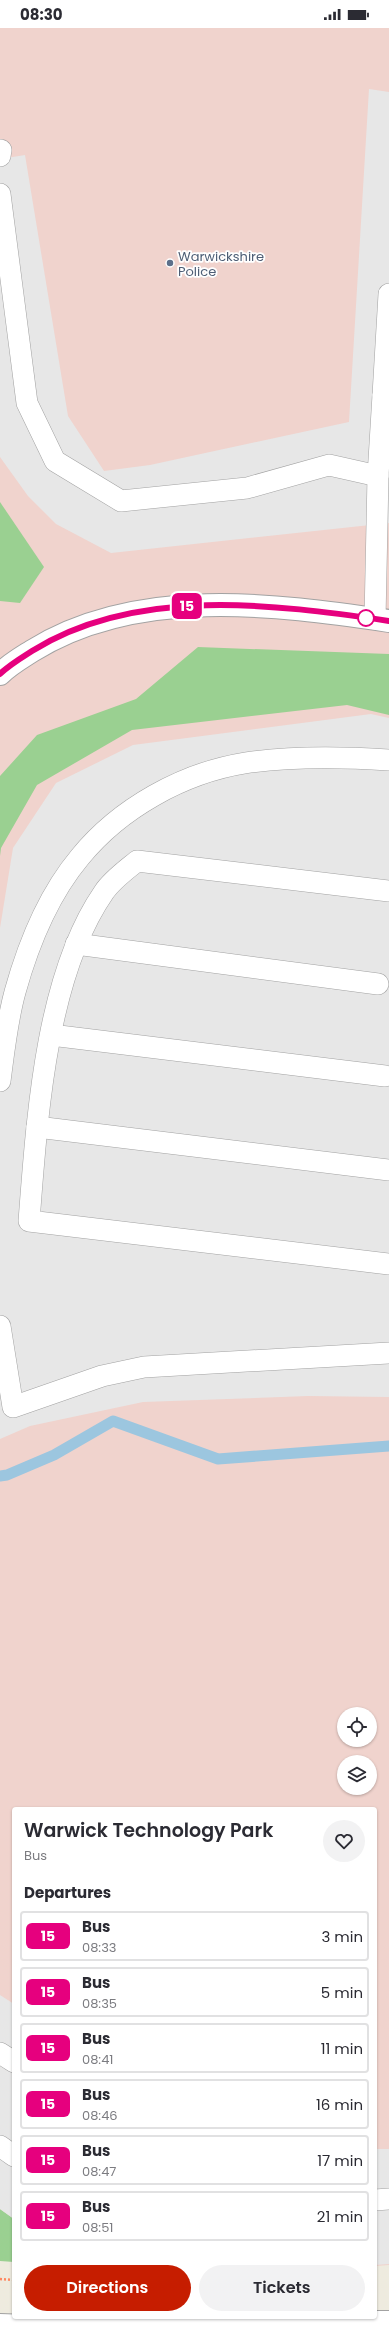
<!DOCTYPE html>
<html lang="en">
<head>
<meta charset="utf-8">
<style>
	:root { --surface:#fff; --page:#f2f2f3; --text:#2b2b33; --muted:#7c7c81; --line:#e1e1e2; --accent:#c61d00 }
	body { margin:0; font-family:Poppins,sans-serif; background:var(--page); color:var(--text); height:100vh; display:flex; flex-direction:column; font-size:15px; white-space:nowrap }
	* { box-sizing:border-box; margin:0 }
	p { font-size:13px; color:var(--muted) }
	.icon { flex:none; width:22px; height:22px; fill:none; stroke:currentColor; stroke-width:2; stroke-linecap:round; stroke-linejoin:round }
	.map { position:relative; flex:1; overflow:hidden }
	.side { position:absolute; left:12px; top:1779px; width:365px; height:512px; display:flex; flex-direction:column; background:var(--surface); border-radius:4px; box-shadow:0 1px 3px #0004 }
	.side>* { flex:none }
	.badge { padding:0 8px; border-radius:6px; font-size:14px; line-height:26px }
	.tools { position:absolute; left:337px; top:1679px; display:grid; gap:8px }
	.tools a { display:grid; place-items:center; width:40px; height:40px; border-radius:50%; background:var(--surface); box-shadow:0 1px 3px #0004; font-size:20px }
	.map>.badge { position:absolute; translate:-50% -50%; box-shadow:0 0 0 2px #fff }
	h2 { padding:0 12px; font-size:15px; line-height:36px }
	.round { display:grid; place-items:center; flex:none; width:42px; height:42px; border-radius:21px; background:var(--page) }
	.summary { display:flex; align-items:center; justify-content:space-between; height:68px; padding:0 12px }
	h1 { font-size:19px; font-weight:600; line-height:30px }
	.action { display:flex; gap:8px; margin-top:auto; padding:8px 12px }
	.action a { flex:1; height:46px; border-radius:24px; background:var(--accent); color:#fff; font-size:16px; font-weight:600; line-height:46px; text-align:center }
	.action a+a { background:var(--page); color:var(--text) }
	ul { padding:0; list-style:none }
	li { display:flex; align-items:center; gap:12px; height:50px; margin:0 8px 6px; padding:0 4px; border:2px solid var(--line); border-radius:4px }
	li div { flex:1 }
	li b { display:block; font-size:15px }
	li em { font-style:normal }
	li .badge { min-width:44px; font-weight:700; text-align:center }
	.status { display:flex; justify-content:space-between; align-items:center; height:28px; padding:0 20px; background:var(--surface); direction:ltr }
	.status svg { height:11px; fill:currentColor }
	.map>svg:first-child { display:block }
	.commercial { fill:#f0d3cd; fill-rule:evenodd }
	.forest { fill:#9ad091 }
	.parking { fill:#e7e7e7 }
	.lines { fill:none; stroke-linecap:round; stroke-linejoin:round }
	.stream { stroke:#9cc6df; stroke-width:11 }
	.service-casing { stroke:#a2a2a2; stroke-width:22 }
	.minor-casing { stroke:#a2a2a2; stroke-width:24 }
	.tertiary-casing { stroke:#a2a2a2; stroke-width:24 }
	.path { stroke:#ff875f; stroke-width:2.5; stroke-dasharray:2 2; stroke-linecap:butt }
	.service { stroke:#fff; stroke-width:21 }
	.minor { stroke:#fff; stroke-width:22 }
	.tertiary { stroke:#fff; stroke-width:22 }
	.line-casing { stroke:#fff; stroke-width:9 }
	.line { stroke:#e6007e; stroke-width:6 }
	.service-dot { fill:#5c6f8a; stroke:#fff; stroke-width:1.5 }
	.stop-dot { fill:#fff; stroke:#e6007e; stroke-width:2 }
	.labels { text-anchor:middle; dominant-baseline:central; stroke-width:3.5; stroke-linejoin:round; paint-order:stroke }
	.service-label { font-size:13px; fill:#4e5e75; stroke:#fff; text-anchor:start }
</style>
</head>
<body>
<div class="status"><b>08:30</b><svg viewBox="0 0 49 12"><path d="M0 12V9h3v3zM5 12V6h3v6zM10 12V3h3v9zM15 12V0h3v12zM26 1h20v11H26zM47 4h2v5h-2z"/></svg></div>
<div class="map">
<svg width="389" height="2303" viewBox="0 0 389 2303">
	<rect width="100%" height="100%" fill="#eeebdf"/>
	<path class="commercial" d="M0 0H389V2237L375 2238V1781H14V2191L0 2181ZM344 1686H370V1712H344ZM344 1734H370V1760H344Z"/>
	<g class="forest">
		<polygon points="0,474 44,539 20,575 0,573"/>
		<polygon points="198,619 389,626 389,687 347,677 132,702 37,757 1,820 0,828 0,748 37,707 136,671"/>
		<polygon points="0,2181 14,2191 14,2234 0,2233"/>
	</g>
	<g class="parking">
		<polygon points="369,61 389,64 389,495 111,525 56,496 28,468 0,429 0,131 25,127 68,388 104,443 150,437 349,394"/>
		<polygon points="371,686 389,690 389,1369 308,1368 143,1374 30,1398 0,1411 0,900 13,820 56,755 133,717"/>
		<polygon points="0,1967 14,1976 14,2191 0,2181"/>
		<polygon points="375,2121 389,2121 389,2236 375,2237"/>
	</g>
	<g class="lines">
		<polyline class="stream" points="0,1448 7,1447 54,1427 113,1393 218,1431 389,1418"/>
		<defs>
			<g id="service">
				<polyline points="0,128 1,122"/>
				<polyline points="0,166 27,375 55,433 121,473 247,460 329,437 378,448 375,591"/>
				<polyline points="383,367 389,266"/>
				<polyline points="378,448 383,367 389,368"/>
				<path d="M389 863 137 833C126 842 112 852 104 864 45 949 37 1092 29 1193L389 1236"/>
				<polyline points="76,916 378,956"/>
				<polyline points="51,1007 385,1048"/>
				<path d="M0 1053C4 1023 7 993 15 964 28 917 49 866 80 829 120 780 183 745 245 735 292 728 341 729 389 732"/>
				<polyline points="37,1099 389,1142"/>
				<polyline points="0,1298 13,1379 102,1348 144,1339 389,1325"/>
				<polyline points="0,2025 14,2034"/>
				<polyline points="0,2118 14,2128"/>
				<polyline points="375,2172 389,2171"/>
			</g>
			<path id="minor" d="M0 646C9 637 21 630 32 623 136 558 274 576 389 593"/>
			<polyline id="tertiary" points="0,2297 136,2302 247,2294 389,2294"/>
		</defs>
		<use href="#service" class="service-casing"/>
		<use href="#minor" class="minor-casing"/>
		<use href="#tertiary" class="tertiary-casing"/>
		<polyline class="path" points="0,2251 14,2252"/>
		<use href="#service" class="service"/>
		<use href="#minor" class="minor"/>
		<use href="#tertiary" class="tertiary"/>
	</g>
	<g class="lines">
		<defs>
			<path id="line" d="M0 646C9 637 21 630 32 623 136 558 274 576 389 593"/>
		</defs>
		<use href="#line" class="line-casing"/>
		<use href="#line" class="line"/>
	</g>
	<circle class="service-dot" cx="170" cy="235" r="4"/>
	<circle class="stop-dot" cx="366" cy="590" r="8"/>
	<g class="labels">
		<g class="service-label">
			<text x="178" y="228">Warwickshire<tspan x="178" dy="15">Police</tspan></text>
		</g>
	</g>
</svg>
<div class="tools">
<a><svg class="icon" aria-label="locate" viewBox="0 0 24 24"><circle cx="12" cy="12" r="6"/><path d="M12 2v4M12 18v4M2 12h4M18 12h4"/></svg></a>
<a><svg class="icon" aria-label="layers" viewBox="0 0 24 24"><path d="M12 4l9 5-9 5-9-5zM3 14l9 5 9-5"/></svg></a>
</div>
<b class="badge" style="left:187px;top:578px;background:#e6007e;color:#fff">15</b>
<section class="side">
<div class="summary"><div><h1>Warwick Technology Park</h1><p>Bus</p></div><a class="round"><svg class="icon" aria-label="heart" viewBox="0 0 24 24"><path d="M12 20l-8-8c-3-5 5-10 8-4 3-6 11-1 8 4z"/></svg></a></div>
<h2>Departures</h2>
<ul>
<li><span class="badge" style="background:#e6007e;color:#fff">15</span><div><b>Bus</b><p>08:33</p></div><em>3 min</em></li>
<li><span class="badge" style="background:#e6007e;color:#fff">15</span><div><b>Bus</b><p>08:35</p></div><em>5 min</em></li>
<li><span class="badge" style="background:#e6007e;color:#fff">15</span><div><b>Bus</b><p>08:41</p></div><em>11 min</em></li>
<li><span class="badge" style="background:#e6007e;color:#fff">15</span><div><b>Bus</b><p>08:46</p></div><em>16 min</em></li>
<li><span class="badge" style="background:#e6007e;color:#fff">15</span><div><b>Bus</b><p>08:47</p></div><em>17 min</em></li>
<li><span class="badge" style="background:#e6007e;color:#fff">15</span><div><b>Bus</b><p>08:51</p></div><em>21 min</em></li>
</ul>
<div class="action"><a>Directions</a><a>Tickets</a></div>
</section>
</div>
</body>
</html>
